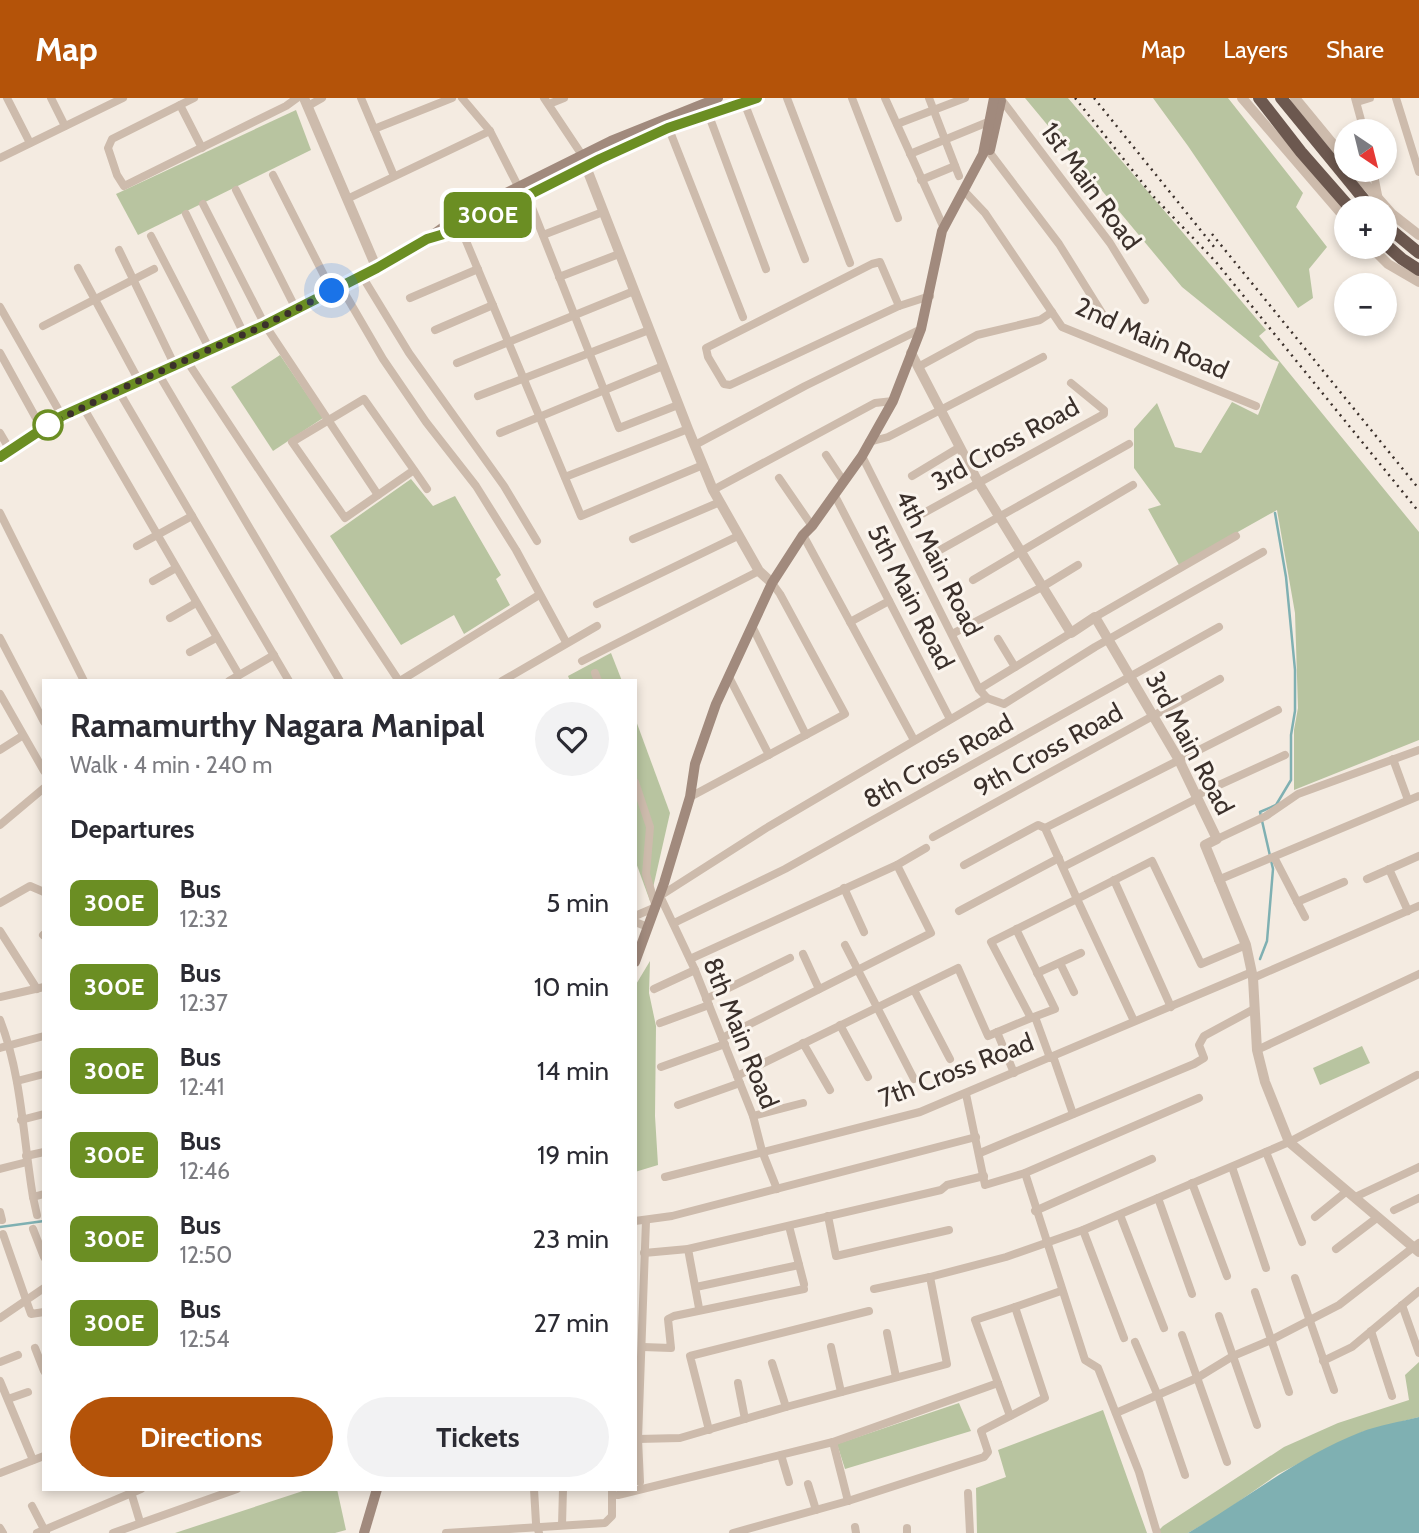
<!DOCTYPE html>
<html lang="en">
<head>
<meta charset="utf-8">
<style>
	:root { --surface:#fff; --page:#f2f2f3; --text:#2b2b33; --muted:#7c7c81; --accent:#b45309 }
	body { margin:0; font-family:Cabin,sans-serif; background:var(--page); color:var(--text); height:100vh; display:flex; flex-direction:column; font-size:26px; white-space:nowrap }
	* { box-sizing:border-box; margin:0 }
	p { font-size:23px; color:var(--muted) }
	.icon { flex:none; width:38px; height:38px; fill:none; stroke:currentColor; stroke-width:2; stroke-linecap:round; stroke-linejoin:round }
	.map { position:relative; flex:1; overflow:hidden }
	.panel { position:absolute; left:42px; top:581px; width:595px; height:812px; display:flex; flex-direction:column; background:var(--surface); border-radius:0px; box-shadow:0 4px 10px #0003 }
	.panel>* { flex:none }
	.badge { padding:0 14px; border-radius:10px; font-size:24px; line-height:46px }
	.needle { width:46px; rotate:145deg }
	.buttons { position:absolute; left:1334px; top:21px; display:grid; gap:14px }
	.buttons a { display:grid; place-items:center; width:63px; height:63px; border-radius:50%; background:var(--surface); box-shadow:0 4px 10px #0003; font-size:35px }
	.you { position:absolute; width:35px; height:35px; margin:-18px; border:5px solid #fff; border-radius:50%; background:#1a73e8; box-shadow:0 0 0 10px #1a73e833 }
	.map>.badge { position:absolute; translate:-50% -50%; box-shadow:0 0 0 4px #fff }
	h2 { padding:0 28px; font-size:26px; line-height:63px }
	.round { display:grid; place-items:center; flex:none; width:74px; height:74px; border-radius:37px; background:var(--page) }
	.summary { display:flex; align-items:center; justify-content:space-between; height:119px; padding:0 28px }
	h1 { font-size:33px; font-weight:800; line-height:52px }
	.button { display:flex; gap:14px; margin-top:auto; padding:14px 28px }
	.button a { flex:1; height:80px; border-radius:42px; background:var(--accent); color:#fff; font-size:28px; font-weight:800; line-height:80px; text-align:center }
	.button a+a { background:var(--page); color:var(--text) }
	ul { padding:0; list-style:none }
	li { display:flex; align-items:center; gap:21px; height:84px; padding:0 28px }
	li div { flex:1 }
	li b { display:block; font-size:26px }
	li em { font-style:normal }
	li .badge { min-width:77px; font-weight:700; text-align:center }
	header { display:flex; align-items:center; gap:42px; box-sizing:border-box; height:98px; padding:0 35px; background:var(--accent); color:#fff }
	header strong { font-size:33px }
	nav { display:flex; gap:38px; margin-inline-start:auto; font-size:24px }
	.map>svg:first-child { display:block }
	.green { fill:#b8c4a0 }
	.water { fill:#7fb0b2 }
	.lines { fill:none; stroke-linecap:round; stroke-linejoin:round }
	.stream { stroke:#7fb0b2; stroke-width:2.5 }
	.minor { stroke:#cdbbac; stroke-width:8 }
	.tertiary { stroke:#cdbbac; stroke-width:10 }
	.secondary { stroke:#a18a7d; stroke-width:10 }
	.trunk { stroke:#6c584f; stroke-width:12 }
	.rail { stroke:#3b302b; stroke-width:2.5; stroke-dasharray:2 5; stroke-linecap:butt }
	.line-casing { stroke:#fff; stroke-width:16 }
	.line { stroke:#6b8e23; stroke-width:10 }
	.walk { stroke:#3b302b; stroke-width:7; stroke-dasharray:0 12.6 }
	.stop-dot { fill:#fff; stroke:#6b8e23; stroke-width:3.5 }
	.labels { text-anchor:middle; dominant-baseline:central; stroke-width:6; stroke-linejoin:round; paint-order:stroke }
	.street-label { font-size:26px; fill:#3b302b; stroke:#fbf5ee }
</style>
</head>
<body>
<header>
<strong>Map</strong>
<nav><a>Map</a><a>Layers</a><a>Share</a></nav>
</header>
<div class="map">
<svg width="1419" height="1435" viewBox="0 0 1419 1435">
	<rect width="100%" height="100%" fill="#f4ebe1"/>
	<g class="green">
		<polygon points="1025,0 1068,0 1266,232 1259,238 1419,434 1419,642 1294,692 1294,632 1298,610 1295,515 1277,412 1179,467 1148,411 1161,407 1134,370 1134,331 1157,305 1175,349 1201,355 1232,304 1258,317 1279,264 1271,261 1182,189"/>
		<polygon points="1153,0 1228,0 1303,95 1296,109 1327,149 1309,171 1313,200 1298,210 1188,48"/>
		<polygon points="296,12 311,52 138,137 116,96"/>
		<polygon points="280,257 323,320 273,353 231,289"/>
		<polygon points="411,381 433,408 455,398 501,477 496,481 510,507 464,536 454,517 401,547 330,438"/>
		<polygon points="611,555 622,583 570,583 568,578"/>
		<polygon points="635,620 670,715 650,803 635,762"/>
		<polygon points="650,863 649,895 656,928 655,1018 658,1067 635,1074 635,888"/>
		<polygon points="1362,948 1370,965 1320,987 1313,970"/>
		<polygon points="1419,1264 1419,1319 1362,1334 1278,1376 1218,1418 1188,1435 1156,1435 1163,1428 1284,1349 1338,1325 1409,1302 1405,1277"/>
		<polygon points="959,1305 971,1333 845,1371 837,1346"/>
		<polygon points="1103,1312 1147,1435 977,1435 976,1390 1006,1379 998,1352"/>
		<polygon points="309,1391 337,1391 346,1432 335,1435 175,1435"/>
	</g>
	<path class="water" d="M1419 1319V1435H1188C1245 1402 1299 1358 1361 1334 1379 1327 1400 1324 1419 1319Z"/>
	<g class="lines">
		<g class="stream">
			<polyline points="1260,861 1267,843 1273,771 1260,714 1276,707 1291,682 1291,637 1295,613 1295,572 1286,479 1275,415"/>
			<polyline points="0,1129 44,1123"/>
		</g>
		<g class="minor">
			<polyline points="7,0 30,45"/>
			<polyline points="51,0 65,28"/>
			<polyline points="194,0 112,41 108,50 117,77 124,88 286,8 297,0"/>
			<polyline points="361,0 394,78"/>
			<polyline points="462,0 490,33 519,90 527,97 619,330 678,307"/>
			<polyline points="544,0 582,57"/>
			<polyline points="787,0 850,165"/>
			<polyline points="852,0 898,120"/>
			<polyline points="885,0 943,128"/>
			<polyline points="929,0 959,78"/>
			<polyline points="1355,0 1364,33"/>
			<polyline points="1396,0 1419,74"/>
			<polyline points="1001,1 1110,145 1145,202"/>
			<polyline points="744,4 805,161"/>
			<polyline points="1357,4 1370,0"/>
			<polyline points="549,6 564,0"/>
			<polyline points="180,7 202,50"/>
			<polyline points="308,8 322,0"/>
			<polyline points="708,15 766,171"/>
			<polyline points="667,26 743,219"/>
			<polyline points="897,26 965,0"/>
			<polyline points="374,31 452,0"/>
			<polyline points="990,55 1059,146 1107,223"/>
			<polyline points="910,56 988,24"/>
			<polyline points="0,60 123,0"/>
			<polyline points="1373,72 1379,102"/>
			<polyline points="273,77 332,193"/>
			<polyline points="921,82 955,68"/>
			<polyline points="236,92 296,211"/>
			<polyline points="967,96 985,115 1062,229 1256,308"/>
			<polyline points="347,101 490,33"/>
			<polyline points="203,106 265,227 378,397"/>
			<polyline points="186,116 244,236"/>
			<polyline points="461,131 581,418 703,367"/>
			<polyline points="543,137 603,114"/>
			<polyline points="151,138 210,252"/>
			<polyline points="119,152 175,268"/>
			<polygon points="880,164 899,208 730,287 724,286 708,259 706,250 872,166"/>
			<polyline points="78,170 139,283"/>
			<polyline points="362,178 409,255 504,388 537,443"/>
			<polyline points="559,179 619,156"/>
			<polyline points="341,189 383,261 426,324 476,388 516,452 566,544"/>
			<polyline points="410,200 478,171"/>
			<polyline points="899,208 930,198"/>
			<polyline points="0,209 62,318"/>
			<polyline points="43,228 154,171"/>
			<polyline points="435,232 493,207"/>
			<polyline points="0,255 42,331"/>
			<polyline points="187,263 399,583"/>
			<polyline points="457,265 634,193"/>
			<polyline points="918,269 977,237 1040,222 1052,214"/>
			<polyline points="158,275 340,583"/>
			<polyline points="118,292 289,583"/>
			<polyline points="478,298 649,232"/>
			<polyline points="83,309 239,577"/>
			<polyline points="0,335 10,352"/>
			<polyline points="500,335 663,268"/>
			<polyline points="869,344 888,339 1043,259"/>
			<polyline points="695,347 805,288 921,231"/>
			<polyline points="826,357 844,384"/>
			<polyline points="414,372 364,301 292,344 345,420 414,372 427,391"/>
			<polyline points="912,378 960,349"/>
			<polyline points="565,379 688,331"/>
			<polyline points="779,380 812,428"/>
			<polyline points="713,392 875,305 893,303"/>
			<polyline points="834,396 950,621"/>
			<polyline points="0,415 84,583"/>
			<polyline points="922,416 1104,316 1104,312 1071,285"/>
			<polyline points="803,437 914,642"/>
			<polyline points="633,441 720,404"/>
			<polyline points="137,448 192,418"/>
			<polyline points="940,452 1129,346"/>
			<polyline points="973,482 1133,387"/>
			<polyline points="153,483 176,470"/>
			<polyline points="597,506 738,438"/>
			<polyline points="1095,519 1236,438"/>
			<polyline points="170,520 196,505"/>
			<polyline points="850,524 889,503"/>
			<polyline points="752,528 806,637"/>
			<polyline points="952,536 1042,489 1078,467"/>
			<polyline points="0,540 44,624"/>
			<polyline points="998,541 1015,569"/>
			<polyline points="190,554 216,540"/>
			<polyline points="582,563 759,473"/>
			<polyline points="595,575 598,583"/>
			<polyline points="729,579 769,657"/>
			<polyline points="229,583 274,557"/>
			<polyline points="400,583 539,497"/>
			<polyline points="502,583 597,528"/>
			<polyline points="979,591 1071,535"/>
			<polyline points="0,596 44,673"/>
			<polyline points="987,600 1004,606 1095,549 1263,454"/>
			<polyline points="0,652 22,638"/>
			<polyline points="1393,661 1408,702"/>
			<polyline points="635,684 650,729 646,776 656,809 635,818"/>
			<polyline points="1197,697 1285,657"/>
			<polyline points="690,699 845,616 780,496 772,485"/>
			<polyline points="0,727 44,690"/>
			<polyline points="1045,730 1278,612"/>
			<polyline points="933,739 1220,581"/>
			<polyline points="1217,741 1266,718 1298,696 1419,652"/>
			<polyline points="1274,759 1305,819"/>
			<polyline points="964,767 1038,727 1045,730 1077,801 991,844 1031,920 1055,911 1016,831"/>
			<polyline points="1063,769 1198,700"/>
			<polyline points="1389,771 1408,813"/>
			<polyline points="1367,781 1419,758"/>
			<polyline points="1114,782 1171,909"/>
			<polyline points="1218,782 1419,698"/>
			<polyline points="844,790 864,834"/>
			<polyline points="1297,804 1344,784"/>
			<polyline points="0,805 30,788 44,794"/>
			<polyline points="959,813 1059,760"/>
			<polyline points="635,824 648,829"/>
			<polyline points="674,825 785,771 1219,529"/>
			<polyline points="0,833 37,891"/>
			<polyline points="43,837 44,838"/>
			<polyline points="845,847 914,981"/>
			<polyline points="803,856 819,891"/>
			<polyline points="690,861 897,767 926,750"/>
			<polyline points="1060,865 1074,894"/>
			<polyline points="1037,875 1081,855"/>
			<polyline points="1253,880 1419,808"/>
			<polyline points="654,891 695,872"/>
			<polyline points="914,892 950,961"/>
			<polyline points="0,899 44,889"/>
			<polyline points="706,901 790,860"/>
			<polyline points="1035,919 1050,960"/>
			<path d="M0 922C22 978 23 1040 33 1099L44 1096"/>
			<polyline points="1134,923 1077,801 1152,763 1201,866 1246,847"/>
			<polyline points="660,925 709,907"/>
			<polyline points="840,927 868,979"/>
			<polyline points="997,934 1014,975"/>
			<polyline points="722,940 931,835 897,767"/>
			<polyline points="803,945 830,992"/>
			<polyline points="0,950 44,938"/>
			<polyline points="1257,952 1419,876"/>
			<polyline points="1053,958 1073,1016"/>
			<polyline points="661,969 725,946"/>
			<polyline points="737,978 958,870 988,938 1031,920"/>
			<polyline points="17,983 44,976"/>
			<polyline points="966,996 985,1087 1025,1075 1199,1000"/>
			<polyline points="678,1007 740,985"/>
			<polyline points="753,1018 803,1005"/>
			<polyline points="21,1022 44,1016"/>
			<polyline points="1266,1054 1302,1144"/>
			<polyline points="980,1055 1194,966 1204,960 1199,947 1204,938 1254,911"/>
			<polyline points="26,1058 44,1054"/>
			<polyline points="1232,1069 1266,1170"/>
			<polyline points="0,1071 27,1064"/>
			<polyline points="1025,1075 1085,1262 1098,1270 1139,1374 1157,1435"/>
			<polyline points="665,1079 920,1014 1252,874"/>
			<polyline points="1192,1085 1227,1178"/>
			<polyline points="777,1091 762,1053 753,1018 695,872 660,798 768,729 987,600 979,591 862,358"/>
			<polyline points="33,1099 37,1117"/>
			<polyline points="1355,1099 1419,1069"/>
			<polyline points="1158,1100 1192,1196"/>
			<polyline points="1394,1112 1419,1100"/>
			<polyline points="1035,1113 1152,1061"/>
			<polyline points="0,1114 2,1122"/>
			<polyline points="1120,1117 1164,1230"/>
			<polyline points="828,1118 836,1158 949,1132"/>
			<polyline points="1315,1119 1347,1093"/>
			<polyline points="635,1123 672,1118 976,1039"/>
			<polyline points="789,1128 804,1186"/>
			<polyline points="33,1131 44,1159"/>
			<polyline points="1083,1132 1124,1240"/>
			<polyline points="3,1136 31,1216 44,1214"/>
			<polyline points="688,1151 699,1210"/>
			<polyline points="1336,1151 1378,1119"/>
			<polyline points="644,1155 688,1151 941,1092 947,1087 984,1078"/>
			<polyline points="1295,1180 1334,1292"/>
			<polyline points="696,1189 799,1167"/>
			<polyline points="874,1191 930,1179 1006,1159 1083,1132 1289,1044 1417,977"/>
			<polyline points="1255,1194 1289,1294"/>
			<polyline points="1402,1207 1419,1255"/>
			<polyline points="1219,1218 1257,1327"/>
			<polyline points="0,1220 44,1190"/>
			<polyline points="1371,1233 1392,1298"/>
			<polyline points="887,1235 896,1279"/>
			<polyline points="1182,1237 1227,1364"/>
			<polyline points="1135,1244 1158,1298 1185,1377"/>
			<polyline points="643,1249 671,1250 668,1221 674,1218 804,1191"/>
			<polyline points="831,1249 841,1294"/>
			<polyline points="35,1250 44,1273"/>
			<polyline points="1323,1263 1352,1249 1419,1193"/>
			<polyline points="0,1264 18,1257"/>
			<polyline points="772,1265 786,1309"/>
			<polyline points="0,1283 33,1362"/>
			<polyline points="738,1285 745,1321"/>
			<polyline points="8,1301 28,1294"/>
			<polyline points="1116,1315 1197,1280 1233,1258 1271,1242 1339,1207 1419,1145"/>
			<polyline points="1010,1318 975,1222 1015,1209"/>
			<polyline points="709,1332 690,1258 869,1213"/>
			<polyline points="638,1341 680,1340 786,1309 947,1266 930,1179"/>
			<polyline points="833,1344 848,1403"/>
			<polyline points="781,1357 789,1384"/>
			<polyline points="0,1375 44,1358"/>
			<polyline points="640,1384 638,1341 646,1123"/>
			<polyline points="808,1386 816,1412"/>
			<polyline points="130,1391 140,1424"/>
			<polyline points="534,1391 536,1425 539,1435"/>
			<polyline points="968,1395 970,1435"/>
			<polyline points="618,1397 833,1344 998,1285"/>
			<polyline points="32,1408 46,1435"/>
			<polyline points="562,1427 563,1391"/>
			<polyline points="855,1429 856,1435"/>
			<polyline points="0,1430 3,1435"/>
			<polyline points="907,1430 907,1435"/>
			<polyline points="37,1435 141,1391"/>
			<polyline points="113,1435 237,1391"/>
			<polyline points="446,1435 605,1425 612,1418 612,1391"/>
			<polyline points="733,1435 848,1403 984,1359 988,1354 981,1333 1045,1300 1015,1209 1061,1193"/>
		</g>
		<g class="tertiary">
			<polyline points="304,0 377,171"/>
			<polyline points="1242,0 1346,121"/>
			<polyline points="1295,0 1346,62"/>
			<polyline points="583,61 688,331 713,392 759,473 772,485"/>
			<polyline points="1353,72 1392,116 1419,137"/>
			<polyline points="1371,149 1388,166 1419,184"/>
			<polyline points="911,255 978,384 1071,535 1095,519 1179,662 1217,741 1205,747 1246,847 1253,880 1257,952 1265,984 1289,1044 1419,1154"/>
		</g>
		<g class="secondary">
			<polyline points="990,52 1001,3"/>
			<path d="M436 138C486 124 541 91 587 67 642 39 698 20 757 0"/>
			<polyline points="0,359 62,318 265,227 377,171 427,141 456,120 611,43 718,0"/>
			<polyline points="635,864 664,785 690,699 695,666 716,606 772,485 803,437 812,428 862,358 893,303 921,231 942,133 983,56 994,0"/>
			<polyline points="364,1435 377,1391"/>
		</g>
		<g class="trunk">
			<polyline points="1259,0 1301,54 1350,110"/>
			<polyline points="1281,0 1371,110"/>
			<polyline points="1384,126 1419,155"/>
			<polyline points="1384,145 1402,161 1419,172"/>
		</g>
		<g class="rail">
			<polyline points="1075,0 1153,98 1216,164 1419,414"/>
			<polyline points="1094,0 1215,150"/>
			<polyline points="1212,136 1419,391"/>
		</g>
	</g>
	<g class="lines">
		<defs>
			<polyline id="line" points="0,359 62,318 265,227 377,170 427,141 461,131 600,61 668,30 757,0"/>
		</defs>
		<use href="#line" class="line-casing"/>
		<use href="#line" class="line"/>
		<polyline class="walk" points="48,327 118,292 265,227 332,193"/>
	</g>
	<circle class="stop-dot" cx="48" cy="327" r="14"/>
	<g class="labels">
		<g class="street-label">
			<text transform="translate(1091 88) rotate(54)">1st Main Road</text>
			<text transform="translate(1152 240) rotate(24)">2nd Main Road</text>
			<text transform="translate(1005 346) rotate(-29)">3rd Cross Road</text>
			<text transform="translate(939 465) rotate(63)">4th Main Road</text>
			<text transform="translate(911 499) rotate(63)">5th Main Road</text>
			<text transform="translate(1190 645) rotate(62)">3rd Main Road</text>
			<text transform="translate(1048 652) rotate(-29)">9th Cross Road</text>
			<text transform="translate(938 663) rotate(-29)">8th Cross Road</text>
			<text transform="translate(741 935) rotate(68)">8th Main Road</text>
			<text transform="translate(956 972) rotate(-21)">7th Cross Road</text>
		</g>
	</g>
</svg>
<div class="buttons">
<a><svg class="needle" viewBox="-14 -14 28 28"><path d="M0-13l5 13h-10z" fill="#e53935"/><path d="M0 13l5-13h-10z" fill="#7c7c81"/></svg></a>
<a>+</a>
<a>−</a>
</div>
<div class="you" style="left:332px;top:193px"></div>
<b class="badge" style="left:488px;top:117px;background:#6b8e23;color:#fff">300E</b>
<section class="panel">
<div class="summary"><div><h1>Ramamurthy Nagara Manipal</h1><p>Walk · 4 min · 240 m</p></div><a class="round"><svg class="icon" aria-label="heart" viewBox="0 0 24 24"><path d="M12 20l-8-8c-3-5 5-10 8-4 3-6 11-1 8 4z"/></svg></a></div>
<h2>Departures</h2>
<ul>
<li><span class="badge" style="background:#6b8e23;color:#fff">300E</span><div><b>Bus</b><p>12:32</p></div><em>5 min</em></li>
<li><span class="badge" style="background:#6b8e23;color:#fff">300E</span><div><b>Bus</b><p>12:37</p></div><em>10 min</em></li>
<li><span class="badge" style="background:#6b8e23;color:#fff">300E</span><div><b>Bus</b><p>12:41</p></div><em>14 min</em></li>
<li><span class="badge" style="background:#6b8e23;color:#fff">300E</span><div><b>Bus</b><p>12:46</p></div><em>19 min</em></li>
<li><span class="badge" style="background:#6b8e23;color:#fff">300E</span><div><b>Bus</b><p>12:50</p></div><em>23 min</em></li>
<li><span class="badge" style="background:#6b8e23;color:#fff">300E</span><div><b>Bus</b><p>12:54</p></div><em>27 min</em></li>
</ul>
<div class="button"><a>Directions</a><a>Tickets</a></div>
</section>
</div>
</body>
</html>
